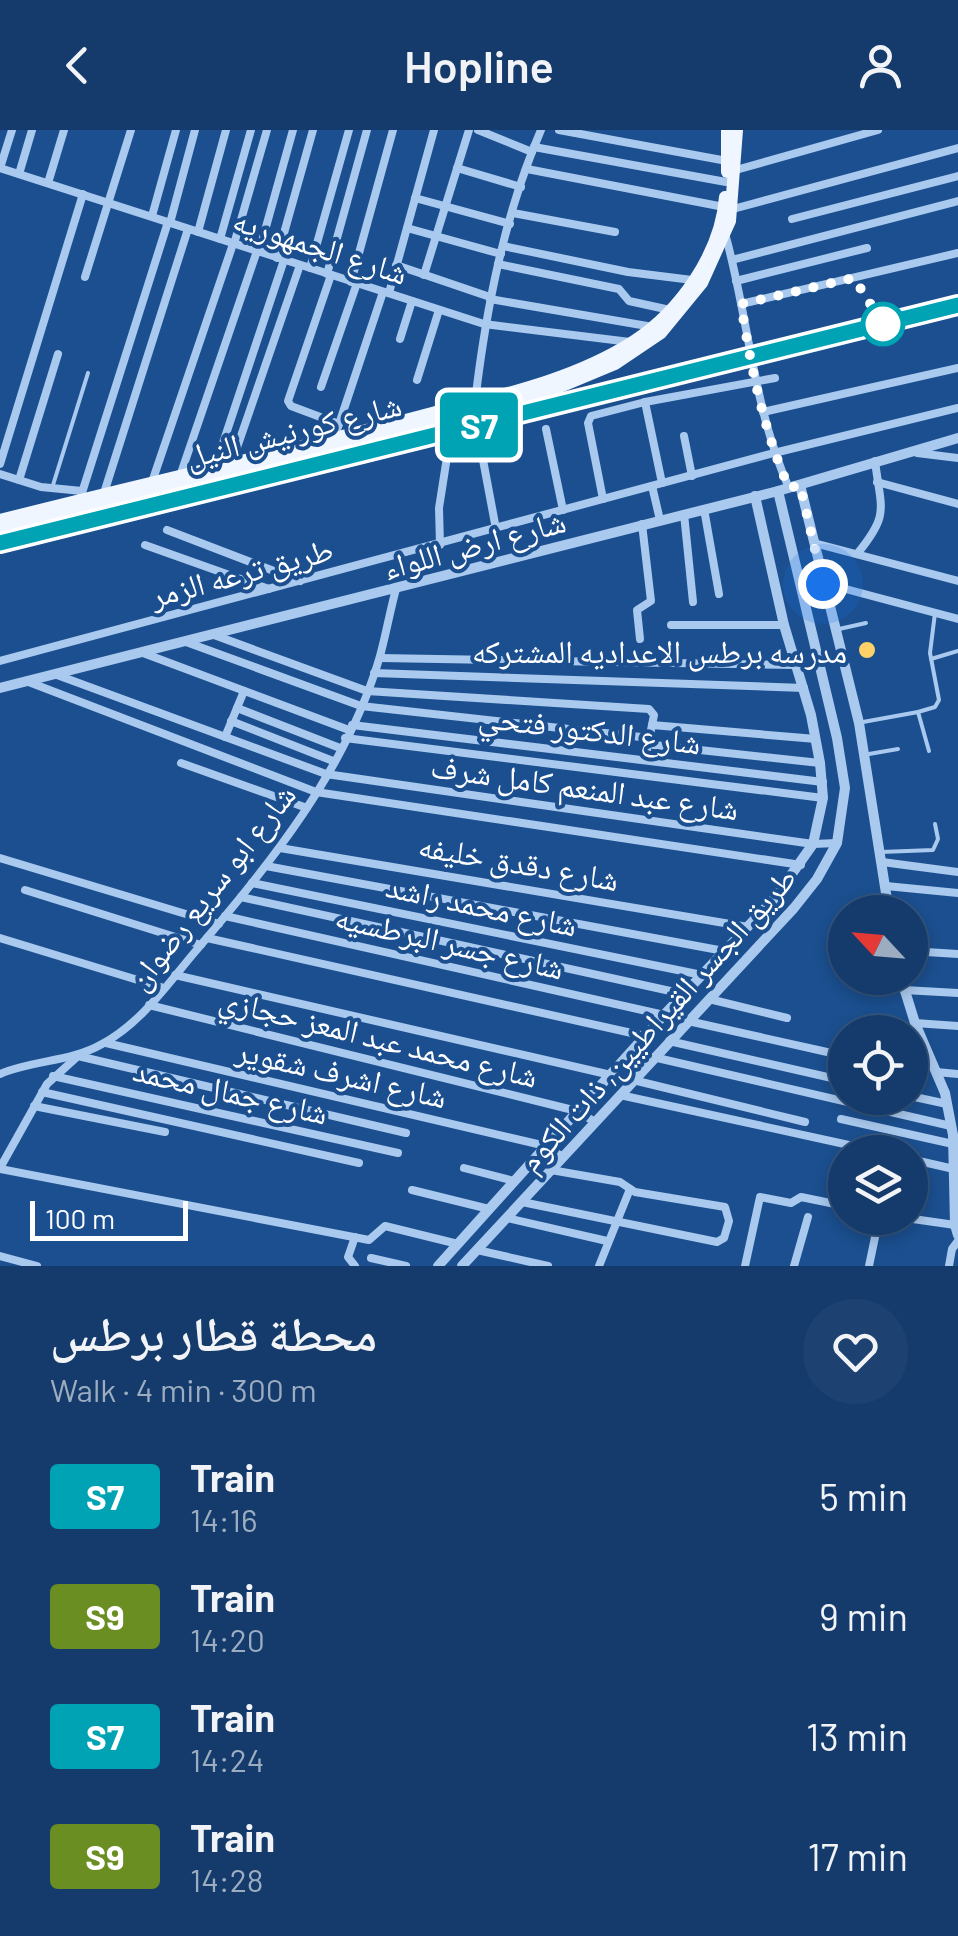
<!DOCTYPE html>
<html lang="en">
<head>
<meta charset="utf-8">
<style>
	:root { --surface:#143b6b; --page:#1d4271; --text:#f1f3f6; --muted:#9dadc1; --line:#33557e }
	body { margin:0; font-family:Barlow,"Noto Naskh Arabic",sans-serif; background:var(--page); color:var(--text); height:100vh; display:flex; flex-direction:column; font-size:38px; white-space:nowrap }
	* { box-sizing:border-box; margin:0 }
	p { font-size:32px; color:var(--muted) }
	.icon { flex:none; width:55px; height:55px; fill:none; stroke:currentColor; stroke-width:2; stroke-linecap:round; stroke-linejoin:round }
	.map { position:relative; height:1136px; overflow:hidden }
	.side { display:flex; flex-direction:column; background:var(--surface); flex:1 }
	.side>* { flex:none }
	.badge { padding:0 20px; border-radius:8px; font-size:35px; line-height:65px }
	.needle { width:65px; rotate:296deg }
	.controls { position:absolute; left:828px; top:765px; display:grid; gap:20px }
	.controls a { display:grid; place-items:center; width:100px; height:100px; border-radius:50%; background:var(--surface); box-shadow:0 5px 15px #0003,0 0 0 2px var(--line); font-size:50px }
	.scale { position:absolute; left:30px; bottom:25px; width:158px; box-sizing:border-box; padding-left:10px; border:5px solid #fff; border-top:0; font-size:28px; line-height:35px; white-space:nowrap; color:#fff; -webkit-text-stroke:8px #1b4f8f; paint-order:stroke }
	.you { position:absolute; width:50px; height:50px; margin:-25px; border:8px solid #fff; border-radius:50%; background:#1a73e8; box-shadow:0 0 0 15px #1a73e833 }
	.map>.badge { position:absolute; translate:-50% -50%; box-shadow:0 0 0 5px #fff }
	.round { display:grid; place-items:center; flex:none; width:105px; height:105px; border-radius:52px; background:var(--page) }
	.head { display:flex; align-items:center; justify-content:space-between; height:170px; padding:0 50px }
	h1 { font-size:48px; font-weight:600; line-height:75px }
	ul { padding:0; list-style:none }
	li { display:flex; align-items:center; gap:30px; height:120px; padding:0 50px }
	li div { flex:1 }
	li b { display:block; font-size:38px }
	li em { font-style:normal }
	li .badge { min-width:110px; font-weight:700; text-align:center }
	header { display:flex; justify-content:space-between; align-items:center; height:130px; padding:0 50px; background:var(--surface); font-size:45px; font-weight:600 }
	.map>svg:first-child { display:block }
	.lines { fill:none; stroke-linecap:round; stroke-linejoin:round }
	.service { stroke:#a9c9ee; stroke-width:4 }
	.minor { stroke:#a9c9ee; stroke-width:8 }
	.tertiary { stroke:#a9c9ee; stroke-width:10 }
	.primary { stroke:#f0f6ff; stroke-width:12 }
	.rail-casing { stroke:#fff; stroke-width:8 }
	.rail { stroke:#1b4f8f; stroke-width:4; stroke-dasharray:11; stroke-linecap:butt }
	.line-casing { stroke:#fff; stroke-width:22 }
	.line { stroke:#00a3b4; stroke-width:15 }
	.walk { stroke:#fff; stroke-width:10; stroke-dasharray:0 18 }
	.stop-dot { fill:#fff; stroke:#00a3b4; stroke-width:5 }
	.poi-dot { fill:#ffd166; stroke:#1b4f8f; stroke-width:4 }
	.labels { text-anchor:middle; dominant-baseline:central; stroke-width:8; stroke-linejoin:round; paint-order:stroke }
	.street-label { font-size:32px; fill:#fff; stroke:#1b4f8f }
	.poi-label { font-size:32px; fill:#fff; stroke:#1b4f8f; text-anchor:end }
</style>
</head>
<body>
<header><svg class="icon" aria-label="back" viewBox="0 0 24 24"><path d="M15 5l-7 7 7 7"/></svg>Hopline<svg class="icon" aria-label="person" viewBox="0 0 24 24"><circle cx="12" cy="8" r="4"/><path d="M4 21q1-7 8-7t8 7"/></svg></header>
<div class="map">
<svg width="958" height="1136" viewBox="0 0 958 1136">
	<rect width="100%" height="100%" fill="#1b4f8f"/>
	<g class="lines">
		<g class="service">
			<polyline points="53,355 88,243"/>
			<polyline points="839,499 866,493"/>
			<polyline points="931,529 958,521"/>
			<polyline points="918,582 935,577 939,570 930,523 935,483"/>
			<polyline points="863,592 918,582 929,621"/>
			<polyline points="869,624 898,619"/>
			<polyline points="881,722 933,720 938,709 935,694"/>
		</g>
		<g class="minor">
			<polyline points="478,0 532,22"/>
			<polyline points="559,0 727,31"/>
			<polyline points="534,17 726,52"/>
			<polyline points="0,38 484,194 630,212"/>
			<polyline points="0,38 12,0"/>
			<polyline points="457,38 521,57"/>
			<polyline points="527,39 724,77"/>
			<polyline points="736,40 878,0"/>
			<polyline points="19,44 32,0"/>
			<polyline points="48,53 64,0"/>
			<polyline points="415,68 510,94"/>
			<polyline points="733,79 958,18"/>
			<polyline points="513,83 615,102"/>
			<polyline points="152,86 176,0"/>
			<polyline points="792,89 958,46"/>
			<polyline points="170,93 195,0"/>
			<polyline points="407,98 501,124"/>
			<polyline points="198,102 226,0"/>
			<path d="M726 107C749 191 753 277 789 358"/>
			<polyline points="220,109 251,0"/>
			<polyline points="234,114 267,0"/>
			<polyline points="503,116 628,142 692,150"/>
			<polyline points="259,122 293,0"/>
			<polyline points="277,128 313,0"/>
			<polyline points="732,130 958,71"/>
			<polyline points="498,134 619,159 629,171 670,180"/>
			<polyline points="396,135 490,167"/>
			<polyline points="310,138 349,0"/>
			<polyline points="327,144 367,0"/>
			<polyline points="331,145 288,271 291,276 339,294"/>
			<polyline points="424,145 469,0"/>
			<polyline points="85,147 131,0"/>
			<polyline points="736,151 867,118"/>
			<polyline points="351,152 393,0"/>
			<polyline points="389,163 434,0"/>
			<polyline points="490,169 653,197"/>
			<polyline points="741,174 958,123"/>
			<polyline points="400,209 412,171"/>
			<polyline points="417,250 439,180"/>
			<polyline points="321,257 357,153"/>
			<path d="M475 272C486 179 504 86 541 0"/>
			<polyline points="645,272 662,353"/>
			<polyline points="763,282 958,238"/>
			<polyline points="546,299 563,380"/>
			<polyline points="684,306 692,346"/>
			<polyline points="334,309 383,162"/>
			<polyline points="480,314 496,399"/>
			<polyline points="917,323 958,328"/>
			<polyline points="232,332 300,135"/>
			<polyline points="0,334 83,64"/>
			<polyline points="215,337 284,130"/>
			<polyline points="0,344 41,357 82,361"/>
			<polyline points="180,346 257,121"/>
			<polyline points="19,350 58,224"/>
			<polyline points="152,352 233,114"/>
			<polyline points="877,352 958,374"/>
			<polyline points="652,356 660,390"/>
			<polyline points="104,363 188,99"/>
			<polyline points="80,369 168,92"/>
			<polyline points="603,369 588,293 591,286 645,272 775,248"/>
			<polyline points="704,379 719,464"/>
			<polyline points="684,384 693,472"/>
			<polyline points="167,400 300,451"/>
			<polyline points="814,413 958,451"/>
			<polyline points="145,415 269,459"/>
			<polyline points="440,415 439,378 447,327"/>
			<path d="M857 424C890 384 881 380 875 331"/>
			<polyline points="823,453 958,489"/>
			<polyline points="671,495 784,495"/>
			<polyline points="214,505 367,561 649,579 654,585 645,630"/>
			<polyline points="640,509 637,480 651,471 642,394"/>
			<polyline points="186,512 361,576 641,607 654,615 820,633"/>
			<polyline points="143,523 349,600"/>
			<polyline points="380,528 796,535"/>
			<polyline points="0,531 774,323 958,278"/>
			<polyline points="374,543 804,558"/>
			<polyline points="57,545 326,644 813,714 837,713"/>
			<polyline points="26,551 316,662 801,735"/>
			<polyline points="237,578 340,618"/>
			<polyline points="231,591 333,631"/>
			<polyline points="352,595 823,652"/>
			<polyline points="652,595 816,609"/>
			<polyline points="225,607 244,561"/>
			<polyline points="345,608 823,668"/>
			<polyline points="181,633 307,678"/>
			<polyline points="280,718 748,797"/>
			<polyline points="0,728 219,794"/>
			<polyline points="882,732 958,742"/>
			<polyline points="266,736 724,821"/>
			<polyline points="252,753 702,845"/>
			<polyline points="886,756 958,763"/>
			<polyline points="25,760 201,815"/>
			<polyline points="241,767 684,864"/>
			<polyline points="225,786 664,885"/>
			<polyline points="0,808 164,858"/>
			<polyline points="207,808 645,906"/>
			<polyline points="910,821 958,824"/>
			<polyline points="175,845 611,945"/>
			<polyline points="904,860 958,863"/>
			<polyline points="709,869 787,888"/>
			<polyline points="149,875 577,981 595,992"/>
			<polyline points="688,891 845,926"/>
			<polyline points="915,893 958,896"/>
			<polyline points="669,911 845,951"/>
			<polyline points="106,913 546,1016 563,1027"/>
			<polyline points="653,927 951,996"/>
			<polyline points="936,942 958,944"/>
			<path d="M0 944C33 930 71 932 102 914 140 894 167 855 194 823 269 735 347 640 380 526 386 504 390 481 396 459"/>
			<polyline points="53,946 398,1023"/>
			<polyline points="633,950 805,992"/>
			<polyline points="42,962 359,1033"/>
			<polyline points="620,965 881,1022"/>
			<polyline points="910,966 947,974"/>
			<polyline points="34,976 165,1002"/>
			<polyline points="841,989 953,1014"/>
			<polyline points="910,1029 954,1039"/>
			<polyline points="0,1038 47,954 78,926 406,1003"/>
			<polyline points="464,1038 514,1051"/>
			<polyline points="0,1039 369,1110 385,1096 458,1114"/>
			<polyline points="412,1060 489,1079"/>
			<polyline points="522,1072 717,1112 724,1108 729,1091 725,1077 635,1062 620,1052 551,1040"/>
			<polyline points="507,1088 607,1111"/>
			<polyline points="906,1088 955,1095"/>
			<polyline points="477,1120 548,1136"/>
			<polyline points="0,1126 37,1136"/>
			<polyline points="371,1128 406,1136"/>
			<polyline points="355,1136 348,1127 355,1107"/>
			<polyline points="599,1136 630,1059"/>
			<polyline points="745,1136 760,1067 791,1073 801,1067 845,1076"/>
			<polyline points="794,1136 808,1087"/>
			<polyline points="869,1136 879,1088"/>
			<polyline points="949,1136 952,1119 958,1111"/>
		</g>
		<g class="tertiary">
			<polyline points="800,355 859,593 889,782"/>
			<polyline points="0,558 778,361 958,308"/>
			<polyline points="901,848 915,893 945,963 953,1005 955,1095 958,1105"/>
			<polyline points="438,1136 664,885 774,769 813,714 823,668 820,633 811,585 784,495 755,366"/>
			<polyline points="462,1136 794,778 817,749 837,713 845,658 837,608 778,361"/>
		</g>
		<g class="primary">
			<polyline points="727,42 727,0"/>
			<path d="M0 390C138 355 276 324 413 288 487 268 569 253 634 211 680 181 721 123 725 67"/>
			<polyline points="0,400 369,310 555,259 615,234 661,203 702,153 730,91 737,0"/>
		</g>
		<defs>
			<polyline id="rail" points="0,413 958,175"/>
		</defs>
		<use href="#rail" class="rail-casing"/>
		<use href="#rail" class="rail"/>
	</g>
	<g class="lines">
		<defs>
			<polyline id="line" points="0,413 958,175"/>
		</defs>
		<use href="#line" class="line-casing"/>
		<use href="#line" class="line"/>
		<path class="walk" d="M823 454 800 355 789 358C763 299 751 237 741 174L854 148 883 194"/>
	</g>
	<circle class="stop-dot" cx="883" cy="194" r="20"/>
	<circle class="poi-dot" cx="867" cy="520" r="10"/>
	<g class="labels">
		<g class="street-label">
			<text transform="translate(321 115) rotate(18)">شارع الجمهوريه</text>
			<text transform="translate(293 299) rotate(-14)">شارع كورنيش النيل</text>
			<text transform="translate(474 413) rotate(-15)">شارع ارض اللواء</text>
			<text transform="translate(241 441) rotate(-15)">طريق ترعه الزمر</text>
			<text transform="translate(590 598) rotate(7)">شارع الدكتور فتحي</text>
			<text transform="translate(585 656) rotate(8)">شارع عبد المنعم كامل شرف</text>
			<text transform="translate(519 731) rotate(10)">شارع دقدق خليفه</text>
			<text transform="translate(210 756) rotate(-52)">شارع ابو سريع رضوان</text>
			<text transform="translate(482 774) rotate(12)">شارع محمد راشد</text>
			<text transform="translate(450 811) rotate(13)">شارع جسر البرطسيه</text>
			<text transform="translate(656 888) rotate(-48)">طريق الجسر القيراطيين, ذات الكوم</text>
			<text transform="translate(379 906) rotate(14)">شارع محمد عبد المعز حجازي</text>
			<text transform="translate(342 942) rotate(13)">شارع اشرف شقوير</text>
			<text transform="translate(231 960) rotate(13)">شارع جمال محمد</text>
		</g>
		<g class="poi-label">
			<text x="847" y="520">مدرسه برطس الاعداديه المشتركه</text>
		</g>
	</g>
</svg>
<div class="controls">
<a><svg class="needle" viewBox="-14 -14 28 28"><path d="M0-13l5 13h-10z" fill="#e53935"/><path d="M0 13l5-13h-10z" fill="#9dadc1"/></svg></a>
<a><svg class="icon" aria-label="locate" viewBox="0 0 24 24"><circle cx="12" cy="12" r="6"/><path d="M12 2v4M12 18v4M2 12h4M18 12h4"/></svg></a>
<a><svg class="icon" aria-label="layers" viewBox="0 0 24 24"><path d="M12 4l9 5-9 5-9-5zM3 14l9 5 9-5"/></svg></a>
</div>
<div class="scale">100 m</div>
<div class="you" style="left:823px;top:454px"></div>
<b class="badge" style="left:479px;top:295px;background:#00a3b4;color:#fff">S7</b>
</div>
<section class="side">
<div class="head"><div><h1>محطة قطار برطس</h1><p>Walk · 4 min · 300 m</p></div><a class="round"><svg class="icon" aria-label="heart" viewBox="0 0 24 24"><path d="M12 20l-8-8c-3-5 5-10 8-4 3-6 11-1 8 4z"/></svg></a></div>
<ul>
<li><span class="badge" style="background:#00a3b4;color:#fff">S7</span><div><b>Train</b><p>14:16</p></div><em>5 min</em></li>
<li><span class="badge" style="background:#6b8e23;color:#fff">S9</span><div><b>Train</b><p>14:20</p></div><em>9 min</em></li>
<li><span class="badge" style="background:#00a3b4;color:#fff">S7</span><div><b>Train</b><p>14:24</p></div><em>13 min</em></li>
<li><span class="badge" style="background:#6b8e23;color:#fff">S9</span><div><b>Train</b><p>14:28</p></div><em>17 min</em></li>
</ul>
</section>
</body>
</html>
